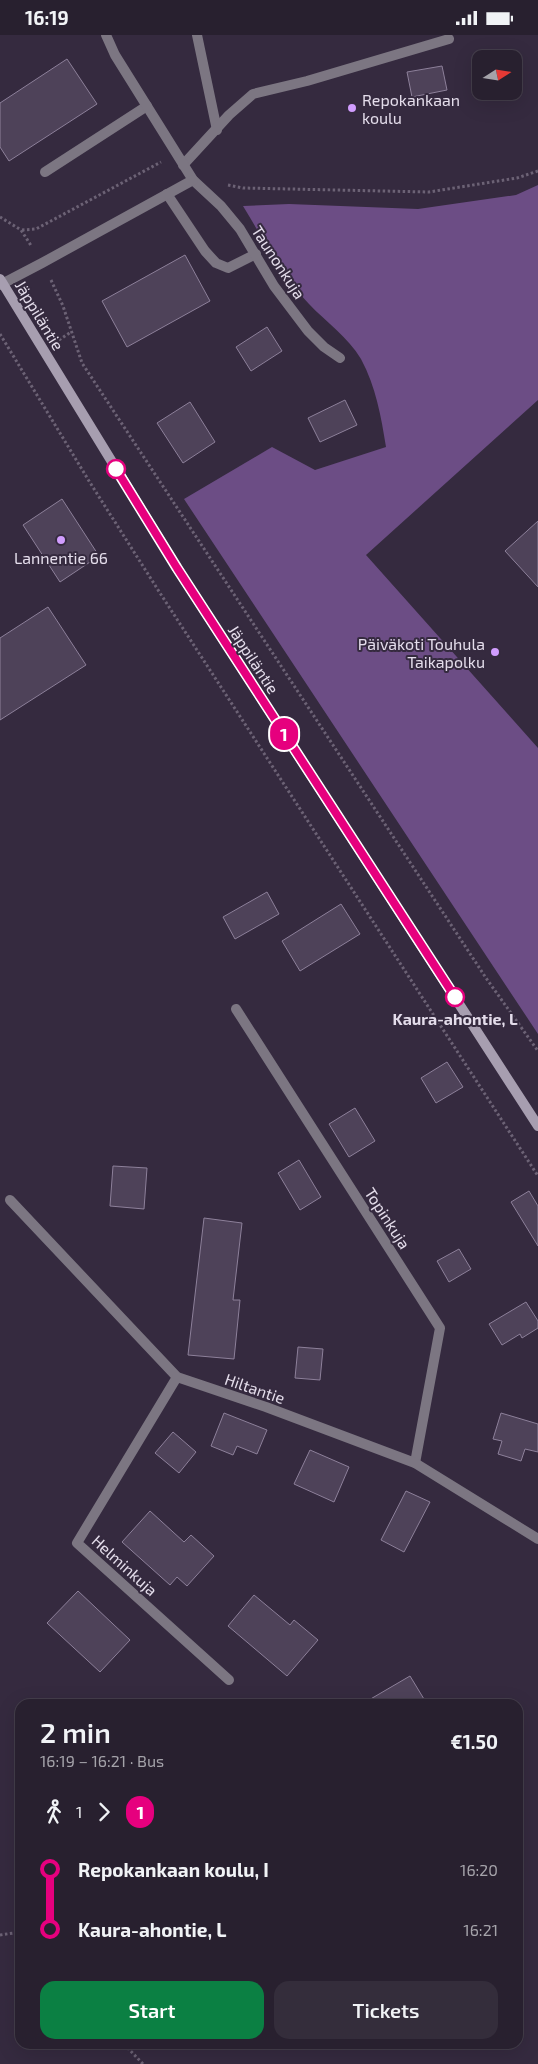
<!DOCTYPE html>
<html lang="en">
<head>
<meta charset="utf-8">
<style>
	:root { --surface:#28202f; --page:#342d3b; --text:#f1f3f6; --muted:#a5a3aa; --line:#443e4b; --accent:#0b8043 }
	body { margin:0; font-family:"Exo 2",sans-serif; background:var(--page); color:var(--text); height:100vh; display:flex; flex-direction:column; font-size:19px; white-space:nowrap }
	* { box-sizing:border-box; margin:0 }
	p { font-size:16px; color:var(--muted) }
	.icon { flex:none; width:28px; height:28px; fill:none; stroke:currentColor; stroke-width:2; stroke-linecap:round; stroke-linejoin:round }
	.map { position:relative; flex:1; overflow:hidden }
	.sheet { position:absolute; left:15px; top:1664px; width:508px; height:350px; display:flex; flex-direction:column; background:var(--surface); border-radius:15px; box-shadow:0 5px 20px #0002,0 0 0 1px var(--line) }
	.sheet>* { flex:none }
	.badge { padding:0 10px; border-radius:16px; font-size:18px; line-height:32px }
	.needle { width:32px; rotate:78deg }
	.controls { position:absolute; left:472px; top:15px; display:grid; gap:10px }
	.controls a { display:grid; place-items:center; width:50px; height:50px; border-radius:10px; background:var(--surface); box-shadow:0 5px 20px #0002,0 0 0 1px var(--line); font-size:25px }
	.map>.badge { position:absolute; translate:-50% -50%; box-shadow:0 0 0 2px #fff }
	.legs { display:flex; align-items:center; gap:8px; height:55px; padding:0 25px; font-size:16px }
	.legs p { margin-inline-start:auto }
	.head { display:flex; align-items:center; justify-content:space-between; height:85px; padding:0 25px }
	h1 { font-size:28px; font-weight:600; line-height:38px }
	.action { display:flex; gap:10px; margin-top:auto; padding:10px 25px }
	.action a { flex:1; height:58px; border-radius:15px; background:var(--accent); color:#fff; font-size:20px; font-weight:600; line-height:58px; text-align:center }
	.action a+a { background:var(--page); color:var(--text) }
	ul { padding:0 25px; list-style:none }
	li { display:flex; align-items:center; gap:18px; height:60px; font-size:19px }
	li i { display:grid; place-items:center; width:8px; height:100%; margin:0 6px; background:currentColor }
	li i::after { content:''; width:12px; height:12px; margin:-6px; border:4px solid; border-radius:50%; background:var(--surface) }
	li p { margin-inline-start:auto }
	li:first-child i { background:linear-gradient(#0000 50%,currentColor 0) }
	li:last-child i { background:linear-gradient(currentColor 50%,#0000 0) }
	.status { display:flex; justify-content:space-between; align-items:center; height:35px; padding:0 25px; background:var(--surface); direction:ltr }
	.status svg { height:14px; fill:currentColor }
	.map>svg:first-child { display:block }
	.forest { fill:#6c4d85 }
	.building { fill:#4e4259; stroke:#8d809a }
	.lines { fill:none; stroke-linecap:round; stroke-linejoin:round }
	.path { stroke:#6c6275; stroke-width:3; stroke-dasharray:2.5 2.5; stroke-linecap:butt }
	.lane { stroke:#7c7682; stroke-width:10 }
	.street { stroke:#7c7682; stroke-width:10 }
	.secondary { stroke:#a79eb0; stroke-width:10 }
	.line-1-casing { stroke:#fff; stroke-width:11 }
	.line-1 { stroke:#e6007e; stroke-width:8 }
	.poi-dot { fill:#d19dfe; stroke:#352a3f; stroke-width:2 }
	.stop-1-dot { fill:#fff; stroke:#e6007e; stroke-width:2.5 }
	.labels { text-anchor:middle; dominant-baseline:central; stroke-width:4; stroke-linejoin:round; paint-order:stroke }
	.poi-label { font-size:16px; fill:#e4ddeb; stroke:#352a3f; text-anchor:start }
	.street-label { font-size:16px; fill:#e4ddeb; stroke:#352a3f }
	.stop-label { font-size:16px; font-weight:bold; fill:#e4ddeb; stroke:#352a3f }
</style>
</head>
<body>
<div class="status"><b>16:19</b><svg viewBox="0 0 49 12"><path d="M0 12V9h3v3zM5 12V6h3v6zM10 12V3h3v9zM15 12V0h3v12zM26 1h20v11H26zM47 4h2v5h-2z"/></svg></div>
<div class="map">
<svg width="538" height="2029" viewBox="0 0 538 2029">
	<rect width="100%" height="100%" fill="#352a3f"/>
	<path class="forest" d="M538 150V365L366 520 538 713V999L184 464 272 412 315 435 386 412C381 381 376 352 361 324 348 302 326 287 309 269 282 240 263 204 243 171L289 169 418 174 516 160Z"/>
	<g class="building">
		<polygon points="67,24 97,69 9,126 0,112 0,68"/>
		<polygon points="442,31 447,55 412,62 407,37"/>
		<polygon points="185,220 210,266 127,312 102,266"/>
		<polygon points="267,292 282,316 251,336 236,312"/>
		<polygon points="345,365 357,390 320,407 308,383"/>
		<polygon points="190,367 215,407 183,428 157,388"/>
		<polygon points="62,464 99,521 60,547 23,490"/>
		<polygon points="538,486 538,552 505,516"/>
		<polygon points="48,572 86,630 0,685 0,603"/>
		<polygon points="267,857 279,879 235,904 223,882"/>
		<polygon points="341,869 360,899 300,936 282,906"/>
		<polygon points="447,1027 463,1052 436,1068 421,1043"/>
		<polygon points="355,1073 375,1106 349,1122 329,1089"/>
		<polygon points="299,1125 321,1162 300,1175 278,1138"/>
		<polygon points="113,1131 147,1133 144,1174 110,1171"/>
		<polygon points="529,1156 538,1171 538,1211 511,1167"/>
		<polygon points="204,1183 242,1188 233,1265 240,1265 234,1324 188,1320"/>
		<polygon points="459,1214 471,1234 449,1247 437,1226"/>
		<polygon points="526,1267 538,1286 538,1293 522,1303 520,1299 502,1310 489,1289"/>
		<polygon points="298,1312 323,1314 320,1345 295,1343"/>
		<polygon points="224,1378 267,1395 257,1419 237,1411 233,1420 211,1411"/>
		<polygon points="501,1378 538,1389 538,1417 525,1414 521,1426 498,1419 502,1406 493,1404"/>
		<polygon points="173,1397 196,1417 179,1438 155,1418"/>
		<polygon points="310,1415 349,1432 334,1467 294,1449"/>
		<polygon points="406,1456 430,1467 404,1517 381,1505"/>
		<polygon points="150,1476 184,1507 191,1500 214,1521 187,1551 177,1542 170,1550 122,1507"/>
		<polygon points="78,1556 130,1605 100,1637 47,1588"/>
		<polygon points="254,1560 290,1590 294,1585 318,1605 287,1641 228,1591"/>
		<polygon points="410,1641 427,1669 362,1669"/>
	</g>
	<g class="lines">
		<g class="path">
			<polyline points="228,150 243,153 429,157 517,143 538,136"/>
			<polyline points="0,182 21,195 32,212"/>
			<polyline points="22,195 36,194 161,127"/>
			<polyline points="51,245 63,271 82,328 486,943 538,1016"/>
			<polyline points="0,299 89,446 160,558 538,1141"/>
			<polyline points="59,305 71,297"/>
			<polyline points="0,1900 20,1897"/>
			<polyline points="124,2009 143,2029"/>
		</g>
		<g class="lane">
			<polyline points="197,0 217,95"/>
			<polyline points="183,130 229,80 253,59 307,46 449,4"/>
			<polyline points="45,137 147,71"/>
			<polyline points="167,159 205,216 216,228 228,233 256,219"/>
		</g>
		<g class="street">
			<polyline points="106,0 115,20 193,145 221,171 240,194 274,251 308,296 324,312 340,323"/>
			<polyline points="0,250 42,228 193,145"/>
			<polyline points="236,974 440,1293 415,1428"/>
			<polyline points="10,1165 177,1342 266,1372 415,1428 538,1504"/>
			<polyline points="177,1342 77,1508 229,1645"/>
		</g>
		<polyline class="secondary" points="0,244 177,533 538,1091"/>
	</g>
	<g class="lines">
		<defs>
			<polyline id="line-1" points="116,434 177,533 455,962"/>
		</defs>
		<use href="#line-1" class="line-1-casing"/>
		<use href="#line-1" class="line-1"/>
	</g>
	<g class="poi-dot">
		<circle cx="352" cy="73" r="5"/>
		<circle cx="61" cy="505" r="5"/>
		<circle cx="495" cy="617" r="5"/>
	</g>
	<g class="stop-1-dot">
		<circle cx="116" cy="434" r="9"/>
		<circle cx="455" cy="962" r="9"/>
	</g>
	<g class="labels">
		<g class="poi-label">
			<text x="362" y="64">Repokankaan<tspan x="362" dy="18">koulu</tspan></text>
			<text x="61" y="522" text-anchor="middle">Lannentie 66</text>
			<text x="485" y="608" text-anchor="end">Päiväkoti Touhula<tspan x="485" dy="18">Taikapolku</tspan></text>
		</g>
		<g class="street-label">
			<text transform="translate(279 227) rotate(57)">Taunonkuja</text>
			<text transform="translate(40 280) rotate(59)">Jäppiläntie</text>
			<text transform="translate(254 624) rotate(57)">Jäppiläntie</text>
			<text transform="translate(388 1183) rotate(57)">Topinkuja</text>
			<text transform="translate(255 1353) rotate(19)">Hiltantie</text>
			<text transform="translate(125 1530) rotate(42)">Helminkuja</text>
		</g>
		<g class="stop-label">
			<text x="455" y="983">Kaura-ahontie, L</text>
		</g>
	</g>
</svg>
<div class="controls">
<a><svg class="needle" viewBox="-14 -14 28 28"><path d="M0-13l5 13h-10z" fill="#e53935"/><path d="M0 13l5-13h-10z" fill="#a5a3aa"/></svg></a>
</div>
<b class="badge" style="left:284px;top:699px;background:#e6007e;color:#fff">1</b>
<section class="sheet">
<div class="head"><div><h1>2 min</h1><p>16:19 – 16:21 · Bus</p></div><b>€1.50</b></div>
<div class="legs"><svg class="icon" aria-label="walk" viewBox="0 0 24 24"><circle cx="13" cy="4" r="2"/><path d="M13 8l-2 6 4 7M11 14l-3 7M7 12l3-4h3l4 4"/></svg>1<svg class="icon" aria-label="forward" viewBox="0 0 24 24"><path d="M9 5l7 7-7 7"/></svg><b class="badge" style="background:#e6007e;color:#fff">1</b></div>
<ul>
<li><i style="color:#e6007e"></i><b>Repokankaan koulu, I</b><p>16:20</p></li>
<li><i style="color:#e6007e"></i><b>Kaura-ahontie, L</b><p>16:21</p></li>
</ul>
<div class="action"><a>Start</a><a>Tickets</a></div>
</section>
</div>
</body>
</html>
